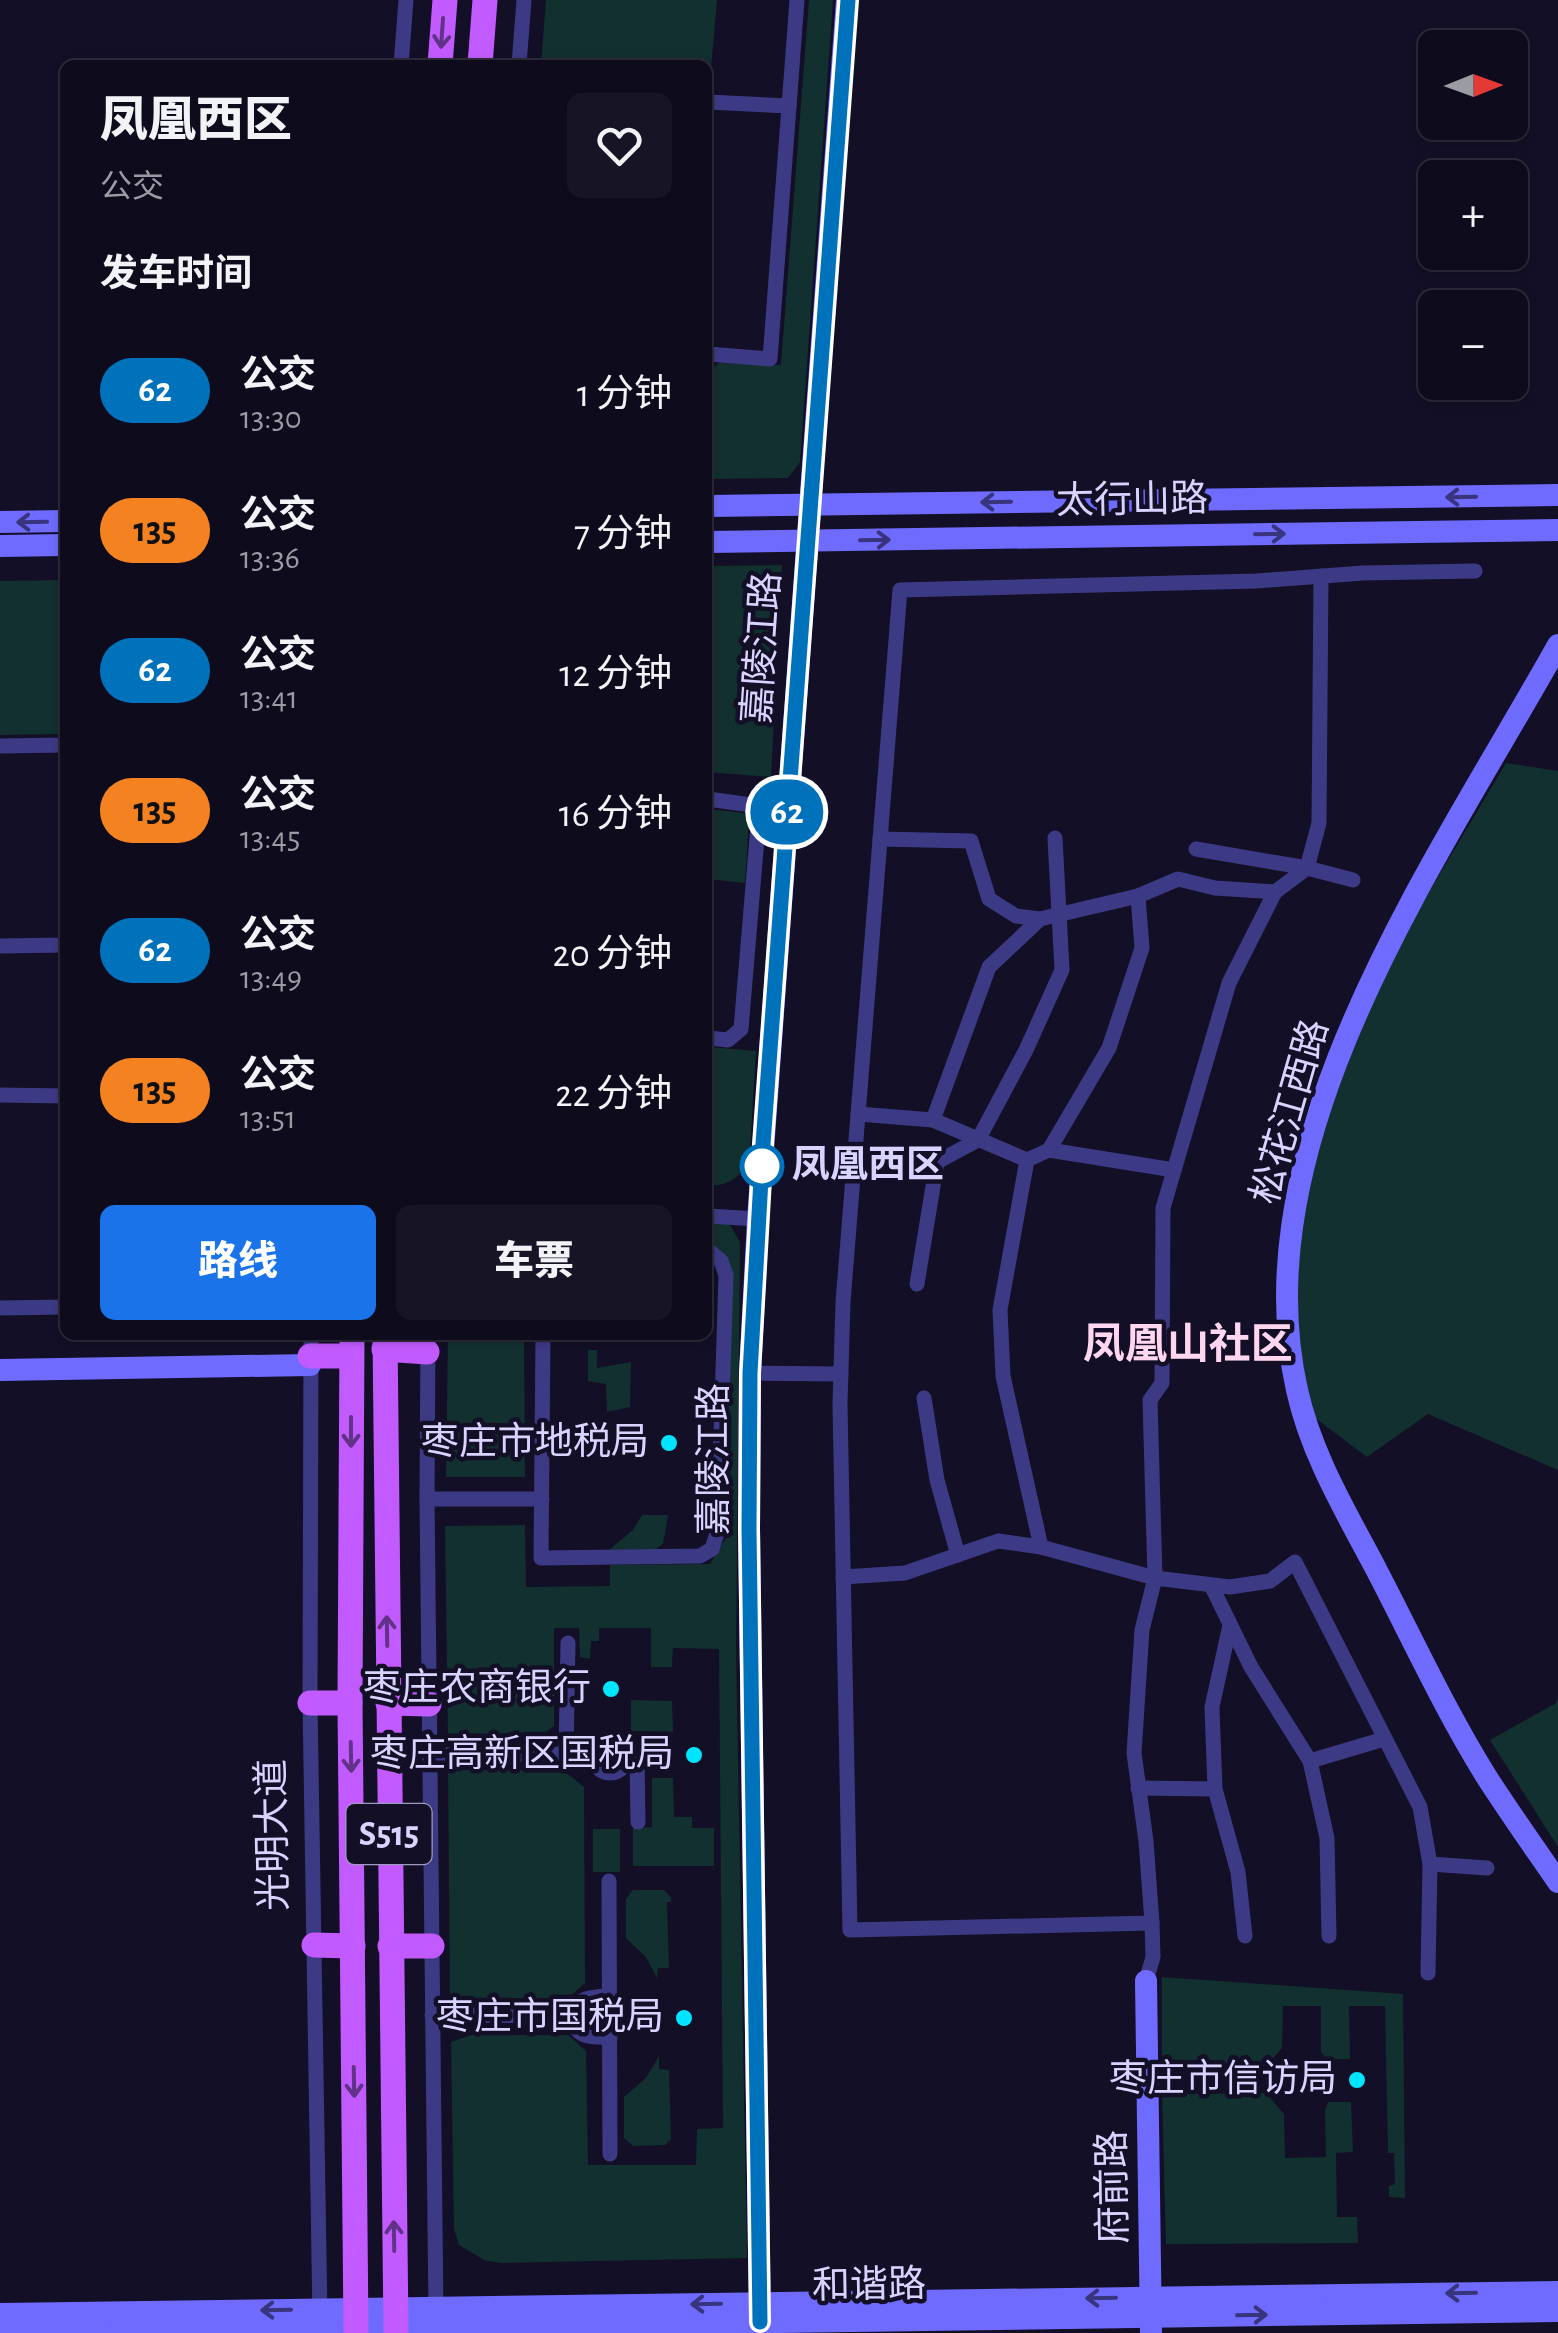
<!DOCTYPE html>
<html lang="zh">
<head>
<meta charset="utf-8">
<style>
	:root { --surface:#0e0b1c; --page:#171425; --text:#f1f3f6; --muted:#9b9ba3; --line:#2e2b3b; --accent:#1a73e8 }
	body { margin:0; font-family:"Alegreya Sans","Noto Sans SC",sans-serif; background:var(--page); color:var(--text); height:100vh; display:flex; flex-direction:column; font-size:38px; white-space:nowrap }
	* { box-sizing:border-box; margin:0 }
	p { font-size:32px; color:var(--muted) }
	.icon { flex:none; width:55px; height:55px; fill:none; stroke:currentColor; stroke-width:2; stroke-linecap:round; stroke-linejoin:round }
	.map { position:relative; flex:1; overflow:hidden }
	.panel { position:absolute; left:60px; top:60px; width:652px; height:1280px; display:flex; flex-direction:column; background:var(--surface); border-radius:15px; box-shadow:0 2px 8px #0004,0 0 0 2px var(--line) }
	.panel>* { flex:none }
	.badge { padding:0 20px; border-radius:32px; font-size:35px; line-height:65px }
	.needle { width:65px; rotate:89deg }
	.fabs { position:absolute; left:1418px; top:30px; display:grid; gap:20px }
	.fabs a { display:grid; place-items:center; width:110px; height:110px; border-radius:15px; background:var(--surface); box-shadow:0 2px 8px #0004,0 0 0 2px var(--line); font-size:50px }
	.map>.badge { position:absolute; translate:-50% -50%; box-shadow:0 0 0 5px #fff }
	h2 { padding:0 40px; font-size:38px; line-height:90px }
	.round { display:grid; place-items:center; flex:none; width:105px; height:105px; border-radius:15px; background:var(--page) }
	.overview { display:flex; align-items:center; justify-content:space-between; height:170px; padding:0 40px }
	h1 { font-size:48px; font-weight:800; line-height:75px }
	.action { display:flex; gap:20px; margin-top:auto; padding:20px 40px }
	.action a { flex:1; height:115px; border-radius:15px; background:var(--accent); color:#fff; font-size:40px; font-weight:800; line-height:115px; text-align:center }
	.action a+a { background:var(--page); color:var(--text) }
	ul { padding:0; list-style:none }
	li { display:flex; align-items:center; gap:30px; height:140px; padding:0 40px }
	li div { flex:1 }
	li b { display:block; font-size:38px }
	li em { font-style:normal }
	li .badge { min-width:110px; font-weight:700; text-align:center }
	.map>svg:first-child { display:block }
	.green { fill:#12302f }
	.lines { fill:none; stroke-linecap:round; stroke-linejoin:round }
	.street { stroke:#3d3a85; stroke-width:15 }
	.secondary { stroke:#6f6bff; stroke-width:22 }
	.primary { stroke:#c25bff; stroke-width:25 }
	.oneway { stroke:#623188 }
	.oneway2 { stroke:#38347d }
	.line-casing { stroke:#fff; stroke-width:22 }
	.line { stroke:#0072bc; stroke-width:15 }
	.stop-dot { fill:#fff; stroke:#0072bc; stroke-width:5 }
	.poi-dot { fill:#00e5ff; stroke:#130f26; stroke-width:4 }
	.labels { text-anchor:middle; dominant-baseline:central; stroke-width:9; stroke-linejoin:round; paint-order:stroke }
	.shield { fill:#130f26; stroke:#9e99be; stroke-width:2.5 }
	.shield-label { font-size:35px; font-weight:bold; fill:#d9d4ff }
	.street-label { font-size:38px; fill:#d9d4ff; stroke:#130f26 }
	.stop-label { font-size:38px; font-weight:bold; fill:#d9d4ff; stroke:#130f26; text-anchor:start }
	.poi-label { font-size:38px; fill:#d9d4ff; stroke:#130f26; text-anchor:end }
	.quarter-label { font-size:42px; font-weight:bold; fill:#ffd6f0; stroke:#130f26 }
</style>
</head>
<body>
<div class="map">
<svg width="1558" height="2333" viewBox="0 0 1558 2333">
	<rect width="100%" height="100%" fill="#130f26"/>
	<g class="green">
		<polygon points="546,0 717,0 710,79 708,83 708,65 541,65"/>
		<polygon points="809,0 833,0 800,462 788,478 708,479 710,372 718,363 781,365"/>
		<polygon points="782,565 771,777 708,772 708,566"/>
		<polygon points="65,580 65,734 0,735 0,581"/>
		<polygon points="1506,763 1558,771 1558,1470 1428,1414 1367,1457 1314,1417 1294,1338 1303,1204 1342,1070 1392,954"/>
		<polygon points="708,809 744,813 749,821 745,883 708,879"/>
		<path d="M708 1047 756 1051 749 1164C737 1178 727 1187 708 1185Z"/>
		<polygon points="708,1217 730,1225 740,1242 736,1648 747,2258 500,2263 484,2260 459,2245 454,2229 451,2042 472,2035 568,2035 586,2051 588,2165 696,2165 697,2129 723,2128 719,1649 673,1648 672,1667 651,1667 651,1628 599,1628 599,1641 591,1641 590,1659 580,1657 579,1628 554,1628 554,1726 536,1740 448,1740 445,1526 525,1525 526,1587 610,1586 610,1565 710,1564 726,1538 731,1283 727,1258 708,1243"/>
		<polygon points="448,1335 524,1335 525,1477 446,1477"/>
		<polygon points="588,1350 597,1350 597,1368 631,1362 630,1407 607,1412 606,1384 588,1381"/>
		<polygon points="642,1515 668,1515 663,1544 656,1549 609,1550 633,1530"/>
		<polygon points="1558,1697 1558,1847 1490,1740 1556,1703"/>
		<polygon points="631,1700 672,1701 673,1732 631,1731"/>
		<polygon points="448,1770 563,1770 584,1787 585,1983 568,1998 472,1998 450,1994"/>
		<polygon points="652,1778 673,1778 674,1817 692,1817 692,1828 714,1828 714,1866 633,1866 633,1828 652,1827"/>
		<rect x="593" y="1829" width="27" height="43"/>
		<polygon points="633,1890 664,1890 671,1897 671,1902 667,1902 669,1968 658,1968 657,1978 646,1957 626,1938 626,1899"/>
		<polygon points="1162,1977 1403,1994 1405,2198 1389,2197 1389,2186 1395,2184 1394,2153 1388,2153 1385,2006 1349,2006 1350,2059 1327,2059 1321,2052 1321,2006 1283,2006 1282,2048 1266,2066 1162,2068"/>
		<polygon points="659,2056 659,2069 669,2070 671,2139 665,2145 633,2146 624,2138 624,2097 646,2078"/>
		<polygon points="1266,2093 1284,2114 1285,2158 1326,2157 1325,2111 1328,2102 1351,2102 1353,2152 1336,2153 1337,2217 1357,2217 1358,2243 1166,2244 1162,2094"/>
	</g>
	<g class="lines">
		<g class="street">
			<polyline points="401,65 406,0"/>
			<polyline points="519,65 524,0"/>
			<polyline points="708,102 789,106"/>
			<polyline points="708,354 770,359 797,0"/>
			<polyline points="0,746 65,745"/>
			<polyline points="708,799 751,805 758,826 741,1029 728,1040 708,1038"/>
			<polyline points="880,839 971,841 989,899 1016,916 1040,919 1138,896 1178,879 1215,888 1275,892"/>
			<polyline points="1196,849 1307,868 1353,880"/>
			<polyline points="0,946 65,945"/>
			<polyline points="0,1095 65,1096"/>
			<polyline points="858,1114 933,1120 1027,1160 1049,1150 1174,1170"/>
			<polyline points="933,1120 989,967 1040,919"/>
			<polyline points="1049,1150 1109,1048 1142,948 1138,896"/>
			<polyline points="1027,1160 1000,1310 1003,1376 1041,1547"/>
			<polyline points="708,1216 758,1219"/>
			<polyline points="917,1284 937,1162 978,1140 1026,1050 1062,970 1055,838"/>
			<polyline points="0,1308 65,1307"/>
			<polyline points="311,1335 310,1703 320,2319"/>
			<polyline points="428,1335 427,1499 436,2314"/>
			<polyline points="543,1335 541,1558 700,1556 712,1549 718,1530 726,1275 721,1261 708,1250"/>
			<polyline points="750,1373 841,1374"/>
			<polyline points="924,1398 937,1480 958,1555"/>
			<polyline points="427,1499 542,1499"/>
			<polyline points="843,1577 905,1573 998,1541 1041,1547 1155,1578 1230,1587 1270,1581 1295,1562 1420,1807 1430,1864 1428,1973"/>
			<polyline points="1211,1585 1251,1667 1310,1761 1384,1739"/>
			<polyline points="1230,1625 1212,1707 1215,1789 1238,1872 1245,1936"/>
			<circle cx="610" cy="1756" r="17"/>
			<polyline points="566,1754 568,1643"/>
			<polyline points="429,1755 592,1754"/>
			<polyline points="627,1756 637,1756 638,1822"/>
			<polyline points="1310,1761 1327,1838 1329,1936"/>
			<polyline points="1138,1788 1215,1789"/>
			<polyline points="1430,1864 1487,1868"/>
			<polyline points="609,1881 610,2154"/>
			<polyline points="1152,1923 850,1930 840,1404 843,1302 900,590 1256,581 1363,573 1475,571"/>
			<polyline points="1146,1981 1153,1957 1152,1923 1146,1841 1134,1753 1142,1630 1155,1578 1150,1400 1162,1383 1163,1208 1229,983 1275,892 1307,868 1319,823 1321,576"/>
			<polyline points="432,2015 568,2016"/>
			<path d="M568 2016C577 2037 588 2038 610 2037"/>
			<path d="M568 2016C579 1997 589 1997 610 1996"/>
		</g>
		<g class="secondary">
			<polyline points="708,506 1558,495"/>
			<polyline points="0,522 65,521"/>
			<polyline points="708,542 1558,530"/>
			<polyline points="0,546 65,545"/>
			<path d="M1558 645C1440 857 1240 1136 1297 1390 1311 1454 1346 1512 1376 1569 1412 1638 1445 1710 1486 1776 1509 1812 1534 1847 1558 1882"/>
			<polyline points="0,1370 310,1365"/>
			<polyline points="1146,1981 1151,2333"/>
			<polyline points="0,2314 1558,2292"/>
			<polyline points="760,2322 749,1529 750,1373 758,1219 847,0"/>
			<polyline points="0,2333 1558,2311"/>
		</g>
		<g class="primary">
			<polyline points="440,65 445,0"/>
			<polyline points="480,65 485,0"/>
			<polyline points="352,1335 350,1703 356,2333"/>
			<polyline points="385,1335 396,2333"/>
			<polyline points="384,1349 427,1352"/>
			<polyline points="310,1356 351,1356"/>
			<polyline points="310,1703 350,1703"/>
			<polyline points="388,1703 429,1704"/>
			<polyline points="314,1945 353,1946"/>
			<polyline points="390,1946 432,1946"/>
		</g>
	</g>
	<defs><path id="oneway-shaft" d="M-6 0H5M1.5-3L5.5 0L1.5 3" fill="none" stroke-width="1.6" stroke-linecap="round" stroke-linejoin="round" transform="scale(2.5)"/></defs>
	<g class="oneway">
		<use href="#oneway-shaft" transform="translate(442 33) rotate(94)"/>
		<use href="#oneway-shaft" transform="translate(351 1432) rotate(90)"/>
		<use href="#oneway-shaft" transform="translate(387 1631) rotate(-91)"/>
		<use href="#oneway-shaft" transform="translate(351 1757) rotate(89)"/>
		<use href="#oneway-shaft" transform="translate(354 2082) rotate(89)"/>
		<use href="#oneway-shaft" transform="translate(394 2236) rotate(-91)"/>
	</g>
	<g class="oneway2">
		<use href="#oneway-shaft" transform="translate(1461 497) rotate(179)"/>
		<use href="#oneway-shaft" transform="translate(996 502) rotate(179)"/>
		<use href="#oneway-shaft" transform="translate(32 522) rotate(179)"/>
		<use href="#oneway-shaft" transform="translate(1270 534) rotate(-1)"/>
		<use href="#oneway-shaft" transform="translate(875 540) rotate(-1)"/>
		<use href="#oneway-shaft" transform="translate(1461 2293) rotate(179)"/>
		<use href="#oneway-shaft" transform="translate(1101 2298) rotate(179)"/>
		<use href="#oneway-shaft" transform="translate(706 2304) rotate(179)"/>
		<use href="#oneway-shaft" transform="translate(276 2310) rotate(179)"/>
		<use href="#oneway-shaft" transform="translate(1252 2315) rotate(-1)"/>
	</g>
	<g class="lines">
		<defs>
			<polyline id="line" points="760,2322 749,1529 750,1373 763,1144 848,0"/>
		</defs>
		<use href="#line" class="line-casing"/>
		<use href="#line" class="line"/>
	</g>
	<circle class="stop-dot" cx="762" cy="1166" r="20"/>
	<g class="poi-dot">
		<circle cx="669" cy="1443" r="10"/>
		<circle cx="611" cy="1689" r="10"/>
		<circle cx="694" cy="1755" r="10"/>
		<circle cx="684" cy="2018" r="10"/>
		<circle cx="1357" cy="2080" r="10"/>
	</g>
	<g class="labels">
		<rect class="shield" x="346.5" y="1804" width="85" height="60" rx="8"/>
		<g class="shield-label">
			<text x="389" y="1834">S515</text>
		</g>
		<g class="street-label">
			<text transform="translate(1132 501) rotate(-1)">太行山路</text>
			<text transform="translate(763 648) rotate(-86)">嘉陵江路</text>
			<text transform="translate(1291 1112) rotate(-74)">松花江西路</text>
			<text transform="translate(715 1459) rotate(-90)">嘉陵江路</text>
			<text transform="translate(274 1835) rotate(-91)">光明大道</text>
			<text transform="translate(1114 2187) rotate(-91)">府前路</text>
			<text transform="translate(869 2286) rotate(-1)">和谐路</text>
		</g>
		<g class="stop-label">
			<text x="792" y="1166">凤凰西区</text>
		</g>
		<g class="poi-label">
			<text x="649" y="1443">枣庄市地税局</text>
			<text x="591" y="1689">枣庄农商银行</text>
			<text x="674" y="1755">枣庄高新区国税局</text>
			<text x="664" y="2018">枣庄市国税局</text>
			<text x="1337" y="2080">枣庄市信访局</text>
		</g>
		<g class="quarter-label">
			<text x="1188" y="1345">凤凰山社区</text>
		</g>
	</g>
</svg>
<div class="fabs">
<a><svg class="needle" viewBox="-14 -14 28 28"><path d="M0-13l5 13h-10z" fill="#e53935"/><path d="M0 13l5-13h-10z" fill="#9b9ba3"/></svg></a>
<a>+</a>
<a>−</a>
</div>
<b class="badge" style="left:787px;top:812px;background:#0072bc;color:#fff">62</b>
<section class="panel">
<div class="overview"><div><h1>凤凰西区</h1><p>公交</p></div><a class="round"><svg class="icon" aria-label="heart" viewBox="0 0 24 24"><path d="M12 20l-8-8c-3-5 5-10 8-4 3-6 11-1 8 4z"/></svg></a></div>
<h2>发车时间</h2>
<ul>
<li><span class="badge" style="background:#0072bc;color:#fff">62</span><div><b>公交</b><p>13:30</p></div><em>1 分钟</em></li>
<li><span class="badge" style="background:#f58220;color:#111">135</span><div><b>公交</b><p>13:36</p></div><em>7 分钟</em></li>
<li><span class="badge" style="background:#0072bc;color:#fff">62</span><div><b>公交</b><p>13:41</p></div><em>12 分钟</em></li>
<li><span class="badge" style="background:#f58220;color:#111">135</span><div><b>公交</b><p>13:45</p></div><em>16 分钟</em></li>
<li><span class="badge" style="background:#0072bc;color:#fff">62</span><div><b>公交</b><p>13:49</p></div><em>20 分钟</em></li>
<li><span class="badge" style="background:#f58220;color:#111">135</span><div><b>公交</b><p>13:51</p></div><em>22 分钟</em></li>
</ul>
<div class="action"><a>路线</a><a>车票</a></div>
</section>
</div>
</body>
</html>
